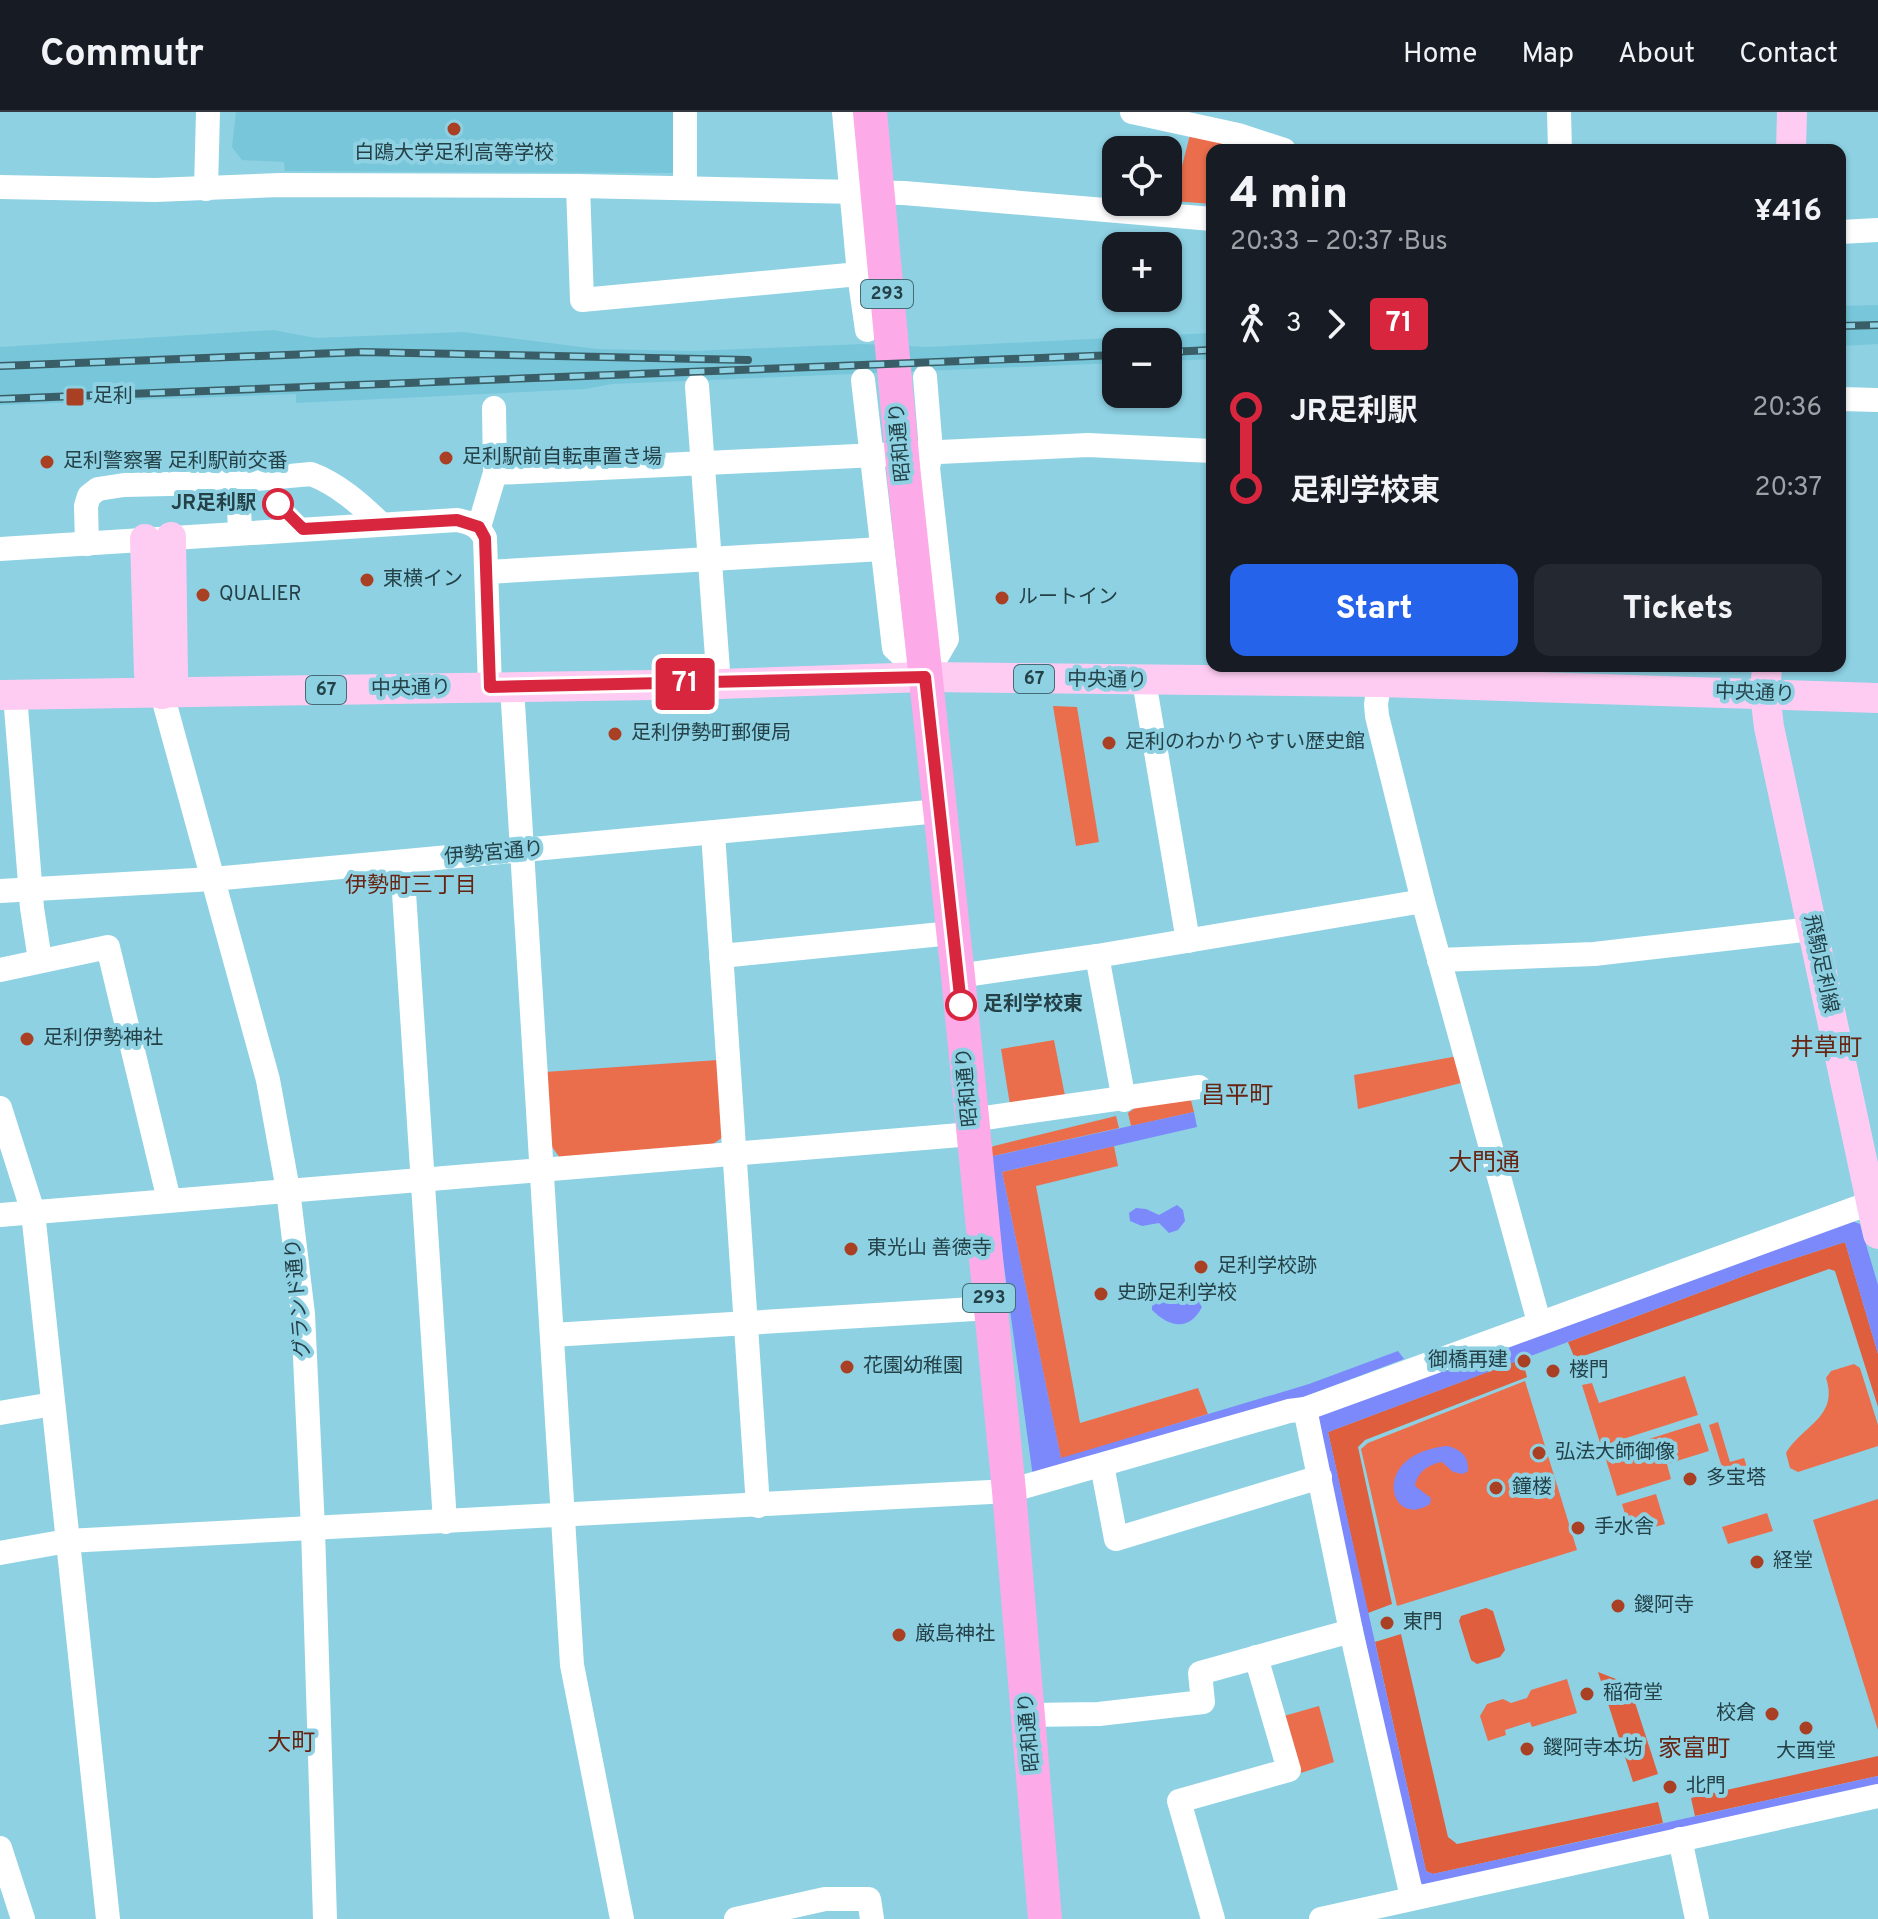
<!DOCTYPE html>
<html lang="en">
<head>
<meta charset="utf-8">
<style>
	:root { --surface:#171b24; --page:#242831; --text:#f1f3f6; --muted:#9ea1a6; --line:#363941; --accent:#2563eb }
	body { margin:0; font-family:Overpass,"Noto Sans JP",sans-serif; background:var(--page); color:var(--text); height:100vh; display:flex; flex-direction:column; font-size:30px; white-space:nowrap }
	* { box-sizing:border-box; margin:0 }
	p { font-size:26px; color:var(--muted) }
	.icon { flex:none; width:44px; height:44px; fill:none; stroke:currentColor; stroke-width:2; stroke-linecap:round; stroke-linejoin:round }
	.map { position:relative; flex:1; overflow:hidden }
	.side { position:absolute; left:1206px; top:32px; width:640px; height:528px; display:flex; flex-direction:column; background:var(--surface); border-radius:16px; box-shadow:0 2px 6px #0004 }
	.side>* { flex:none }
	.badge { padding:0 16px; border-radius:6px; font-size:28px; line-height:52px }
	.buttons { position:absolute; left:1102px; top:24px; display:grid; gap:16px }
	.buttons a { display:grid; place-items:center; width:80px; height:80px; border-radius:16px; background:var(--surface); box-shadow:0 2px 6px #0004; font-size:40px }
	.map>.badge { position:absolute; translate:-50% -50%; box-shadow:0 0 0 4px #fff }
	.legs { display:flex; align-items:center; gap:12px; height:88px; padding:0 24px; font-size:26px }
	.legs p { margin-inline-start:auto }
	.headline { display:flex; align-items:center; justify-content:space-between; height:136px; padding:0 24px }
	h1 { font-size:44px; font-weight:800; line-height:60px }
	.button { display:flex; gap:16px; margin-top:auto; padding:16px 24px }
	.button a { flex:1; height:92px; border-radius:16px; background:var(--accent); color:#fff; font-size:32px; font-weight:800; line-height:92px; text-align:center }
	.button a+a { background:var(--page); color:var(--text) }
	ul { padding:0 24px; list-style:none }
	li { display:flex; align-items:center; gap:28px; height:80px; font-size:30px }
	li i { display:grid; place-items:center; width:12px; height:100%; margin:0 10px; background:currentColor }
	li i::after { content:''; width:20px; height:20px; margin:-10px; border:6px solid; border-radius:50%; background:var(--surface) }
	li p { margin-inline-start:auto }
	li:first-child i { background:linear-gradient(#0000 50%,currentColor 0) }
	li:last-child i { background:linear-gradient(currentColor 50%,#0000 0) }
	header { display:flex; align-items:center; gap:48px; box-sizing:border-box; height:112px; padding:0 40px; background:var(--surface); border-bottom:2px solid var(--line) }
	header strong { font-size:38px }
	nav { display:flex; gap:44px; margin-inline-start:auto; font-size:28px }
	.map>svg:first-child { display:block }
	.built { fill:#78c6da }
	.green { fill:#eb6e4c }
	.forest { fill:#df5e3d }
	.water { fill:#7b89fb }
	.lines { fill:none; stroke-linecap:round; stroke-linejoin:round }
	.minor { stroke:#fff; stroke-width:24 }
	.major { stroke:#feccf2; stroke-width:30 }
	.highway { stroke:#fdaae9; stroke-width:34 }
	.rail-casing { stroke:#395e67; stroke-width:8 }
	.rail { stroke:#8dd1e3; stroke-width:5; stroke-dasharray:15; stroke-linecap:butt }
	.line-1-casing { stroke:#fff; stroke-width:18 }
	.line-1 { stroke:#d7263d; stroke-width:12 }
	.poi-dot { fill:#a94024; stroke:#8dd1e3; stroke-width:3 }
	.stop-1-dot { fill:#fff; stroke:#d7263d; stroke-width:4 }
	.labels { text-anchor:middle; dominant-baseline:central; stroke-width:8; stroke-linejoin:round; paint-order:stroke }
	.shield { fill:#8dd1e3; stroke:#446c76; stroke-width:2 }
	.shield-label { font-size:18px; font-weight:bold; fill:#244148 }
	.poi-label { font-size:20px; fill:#244148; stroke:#8dd1e3; text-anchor:start }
	.street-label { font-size:20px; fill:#244148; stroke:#8dd1e3 }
	.stop-label { font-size:20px; font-weight:bold; fill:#244148; stroke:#8dd1e3; text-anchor:end }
	.neighbourhood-label { font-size:22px; fill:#672412; stroke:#8dd1e3 }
	.quarter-label { font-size:24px; fill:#672412; stroke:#8dd1e3 }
</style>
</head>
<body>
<header>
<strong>Commutr</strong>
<nav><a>Home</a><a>Map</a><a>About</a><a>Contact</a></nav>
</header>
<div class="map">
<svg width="1878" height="1807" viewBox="0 0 1878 1807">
	<rect width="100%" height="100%" fill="#8dd1e3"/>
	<g class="built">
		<polygon points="236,0 675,0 675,61 285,59 284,50 242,48 232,35"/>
		<polygon points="1878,193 1878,232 1840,234 1840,194"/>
		<polygon points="273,218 316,226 463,220 597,237 693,239 863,232 927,235 1212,221 1212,247 1168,249 1168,230 1116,230 1116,251 612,272 585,277 296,291 296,282 0,293 0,235"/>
	</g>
	<g class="green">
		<polygon points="1191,19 1258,38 1212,38 1212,92 1173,89"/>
		<polygon points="1053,594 1077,595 1099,730 1076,734"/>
		<polygon points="1054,928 1066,989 1011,999 1001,937"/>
		<polygon points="1458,944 1465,970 1358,997 1354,963"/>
		<polygon points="718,948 723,1025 713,1032 560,1046 550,1032 545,960"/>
		<polygon points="1189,981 1194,1000 1131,1014 1128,1001 1135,996"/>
		<polygon points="1116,1004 1119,1016 989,1045 990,1036 994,1034"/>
		<polygon points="1114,1034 1118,1054 1036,1074 1080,1311 1198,1276 1208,1302 1061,1347 1002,1060"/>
		<path d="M1854 1252 1860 1256 1878 1313V1334L1798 1360 1790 1356 1786 1341C1803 1313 1839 1305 1826 1266L1831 1259Z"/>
		<polygon points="1685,1264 1698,1303 1601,1334 1582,1273 1592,1271 1599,1291"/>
		<polygon points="1525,1269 1577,1438 1397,1494 1361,1337 1368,1331"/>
		<polygon points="1718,1310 1730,1350 1744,1346 1748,1358 1725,1365 1709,1313"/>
		<polygon points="1700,1311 1709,1339 1667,1352 1671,1367 1617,1384 1604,1341"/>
		<polygon points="1656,1382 1665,1412 1631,1422 1622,1392"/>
		<polygon points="1878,1387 1878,1618 1813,1408"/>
		<polygon points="1767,1401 1773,1419 1728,1432 1722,1415"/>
		<polygon points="1567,1567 1577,1601 1532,1615 1530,1610 1505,1618 1506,1623 1488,1629 1480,1604 1487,1592 1503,1587 1511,1591 1527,1586 1531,1578"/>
		<polygon points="1319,1594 1334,1650 1301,1661 1284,1604"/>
	</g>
	<g class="forest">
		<polygon points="1845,1130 1878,1242 1878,1295 1835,1159 1829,1157 1575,1247 1568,1230 1762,1157"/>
		<polygon points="1522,1247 1527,1265 1365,1328 1358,1335 1392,1492 1368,1501 1328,1320"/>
		<polygon points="1486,1496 1493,1499 1505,1538 1500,1545 1477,1552 1471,1548 1459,1509 1461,1504"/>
		<polygon points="1401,1522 1448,1725 1457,1732 1658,1690 1663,1711 1433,1762 1426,1759 1375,1530"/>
		<polygon points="1598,1560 1629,1572 1658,1662 1633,1670"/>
		<polygon points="1878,1644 1878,1664 1695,1704 1691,1686"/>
	</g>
	<g class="water">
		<polygon points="1194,1000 1197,1015 1002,1060 1061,1346 1309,1272 1398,1239 1404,1247 1304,1285 1033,1365 989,1045"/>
		<polygon points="1177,1093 1183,1098 1185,1109 1178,1118 1169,1121 1159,1111 1142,1114 1130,1109 1129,1101 1136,1096 1146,1097 1159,1103"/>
		<polygon points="1849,1108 1860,1112 1878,1173 1878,1242 1845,1130 1762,1157 1328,1320 1426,1759 1433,1762 1878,1664 1878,1676 1424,1774 1417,1766 1318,1311 1318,1302"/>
		<path d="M1191 1185 1198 1189 1202 1195C1189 1220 1169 1215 1152 1198V1194L1162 1188Z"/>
		<path d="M1448 1334C1461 1338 1469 1344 1468 1359L1463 1362 1453 1360 1442 1350C1429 1352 1417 1360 1415 1374L1431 1386 1430 1392C1389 1419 1368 1341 1448 1334Z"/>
	</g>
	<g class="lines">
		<g class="minor">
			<polyline points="844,0 859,162 867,218"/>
			<polyline points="1132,0 1238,23 1284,38"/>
			<polyline points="1559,0 1560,38"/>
			<polyline points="578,74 582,188 859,162"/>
			<polyline points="0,75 155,78 280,73 578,74 904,81 1212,107"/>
			<polyline points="685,76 685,0"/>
			<polyline points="206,77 208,0"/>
			<polyline points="1840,120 1878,118"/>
			<polyline points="863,268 894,536 925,565 947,527 928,356 931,339 925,265"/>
			<polyline points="697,274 719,572"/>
			<polyline points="1840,287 1878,288"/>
			<polyline points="495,361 1088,333 1212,339"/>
			<polyline points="238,369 240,420"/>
			<polyline points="479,415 495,361 494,296"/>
			<path d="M87 432 86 394 89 384 98 377 124 373 213 371 311 362C338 372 360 392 380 411"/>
			<path d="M0 437 457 408C471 411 478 413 485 426L490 575"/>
			<polyline points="487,460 882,437"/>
			<polyline points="1382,554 1376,592 1377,604 1423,789 1539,1210"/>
			<polyline points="1144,569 1188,829"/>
			<polyline points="512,575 572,1553 622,1807"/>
			<polyline points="162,582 268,968 288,1078 303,1202 313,1417 325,1807"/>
			<polyline points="15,583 32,796 40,848"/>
			<polyline points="713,721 758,1394"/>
			<polyline points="402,750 445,1410"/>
			<polyline points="0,779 213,767 939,699"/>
			<polyline points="721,844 952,821"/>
			<polyline points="1097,844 1124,988"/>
			<polyline points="1439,848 1594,842 1812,817"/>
			<polyline points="0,858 108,835 169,1088"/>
			<polyline points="958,864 1097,844 1423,789"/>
			<polyline points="0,996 33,1100 108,1807"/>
			<polyline points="971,1008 1199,975"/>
			<polyline points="0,1103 972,1022"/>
			<polyline points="552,1223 990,1196"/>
			<polyline points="1305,1297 1351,1519 1412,1785"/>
			<polyline points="0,1301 53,1292"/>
			<polyline points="1102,1353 1116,1427 1320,1365"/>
			<polyline points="0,1441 67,1429 1009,1379 1289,1299 1305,1297 1870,1091"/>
			<polyline points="1028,1603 1099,1602 1203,1590 1200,1561 1351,1519"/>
			<polyline points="1680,1727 1697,1807"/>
			<polyline points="0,1736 23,1807"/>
			<polyline points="736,1807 825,1787 869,1787 872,1807"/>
			<polyline points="1213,1807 1179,1689 1289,1658 1256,1545"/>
			<polyline points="1321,1807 1878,1684"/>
		</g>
		<g class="major">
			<polyline points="1791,38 1792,0"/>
			<polyline points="145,427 149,562 162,582"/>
			<polyline points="1767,554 1765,582 1769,615 1878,1122"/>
			<polyline points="162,582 173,565 171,425"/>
			<polyline points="0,583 719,572 925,565 1380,570 1878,586"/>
		</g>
		<polyline class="highway" points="870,0 904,364 958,864 1009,1379 1045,1807"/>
		<defs>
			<g id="rail">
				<polyline points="1840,214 1878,213"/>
				<polyline points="1168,240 1212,238"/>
				<polyline points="0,254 362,240 748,248"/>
				<polyline points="0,287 1116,243"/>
			</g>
		</defs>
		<use href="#rail" class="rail-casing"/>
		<use href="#rail" class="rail"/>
	</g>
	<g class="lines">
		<defs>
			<polyline id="line-1" points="278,392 303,417 457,408 479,415 485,426 490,575 925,565 961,893"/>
		</defs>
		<use href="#line-1" class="line-1-casing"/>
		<use href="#line-1" class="line-1"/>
	</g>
	<g class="poi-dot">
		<circle cx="454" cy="17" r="8"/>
		<rect x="65" y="275" width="20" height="20" rx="4"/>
		<circle cx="446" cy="346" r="8"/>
		<circle cx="47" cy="350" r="8"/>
		<circle cx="367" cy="468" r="8"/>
		<circle cx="203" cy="483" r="8"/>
		<circle cx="1002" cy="486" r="8"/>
		<circle cx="615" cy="622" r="8"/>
		<circle cx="1109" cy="631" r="8"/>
		<circle cx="27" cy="927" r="8"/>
		<circle cx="851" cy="1137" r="8"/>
		<circle cx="1201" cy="1155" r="8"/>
		<circle cx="1101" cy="1182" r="8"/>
		<circle cx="1524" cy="1249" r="8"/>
		<circle cx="847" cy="1255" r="8"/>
		<circle cx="1553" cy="1259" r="8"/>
		<circle cx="1539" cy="1341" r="8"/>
		<circle cx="1690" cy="1367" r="8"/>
		<circle cx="1496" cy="1376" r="8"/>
		<circle cx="1578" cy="1416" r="8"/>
		<circle cx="1757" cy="1450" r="8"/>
		<circle cx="1618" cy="1494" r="8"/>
		<circle cx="1387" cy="1511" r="8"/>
		<circle cx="899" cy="1523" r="8"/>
		<circle cx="1587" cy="1582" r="8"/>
		<circle cx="1772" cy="1602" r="8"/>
		<circle cx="1806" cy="1616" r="8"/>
		<circle cx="1527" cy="1637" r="8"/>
		<circle cx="1670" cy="1675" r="8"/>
	</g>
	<g class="stop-1-dot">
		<circle cx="278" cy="392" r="14"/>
		<circle cx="961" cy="893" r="14"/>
	</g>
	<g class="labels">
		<g class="shield">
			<rect x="861" y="168" width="52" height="28" rx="6"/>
			<rect x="1014" y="553" width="40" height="28" rx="6"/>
			<rect x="306" y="564" width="40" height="28" rx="6"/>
			<rect x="963" y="1172" width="52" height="28" rx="6"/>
		</g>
		<g class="shield-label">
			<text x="887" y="182">293</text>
			<text x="1034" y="567">67</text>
			<text x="326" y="578">67</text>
			<text x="989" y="1186">293</text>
		</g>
		<g class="poi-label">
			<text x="454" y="42" text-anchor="middle">白鴎大学足利高等学校</text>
			<text x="93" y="285">足利</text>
			<text x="462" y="346">足利駅前自転車置き場</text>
			<text x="63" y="350">足利警察署 足利駅前交番</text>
			<text x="383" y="468">東横イン</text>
			<text x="219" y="483">QUALIER</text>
			<text x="1018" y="486">ルートイン</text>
			<text x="631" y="622">足利伊勢町郵便局</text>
			<text x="1125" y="631">足利のわかりやすい歴史館</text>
			<text x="43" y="927">足利伊勢神社</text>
			<text x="867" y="1137">東光山 善徳寺</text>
			<text x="1217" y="1155">足利学校跡</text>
			<text x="1117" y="1182">史跡足利学校</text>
			<text x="1508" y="1249" text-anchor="end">御橋再建</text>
			<text x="863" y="1255">花園幼稚園</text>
			<text x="1569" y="1259">楼門</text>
			<text x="1555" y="1341">弘法大師御像</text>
			<text x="1706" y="1367">多宝塔</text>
			<text x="1512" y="1376">鐘楼</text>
			<text x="1594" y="1416">手水舎</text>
			<text x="1773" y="1450">経堂</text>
			<text x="1634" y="1494">鑁阿寺</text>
			<text x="1403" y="1511">東門</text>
			<text x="915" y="1523">厳島神社</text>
			<text x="1603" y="1582">稲荷堂</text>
			<text x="1756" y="1602" text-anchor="end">校倉</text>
			<text x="1543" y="1637">鑁阿寺本坊</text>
			<text x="1806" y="1640" text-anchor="middle">大酉堂</text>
			<text x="1686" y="1675">北門</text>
		</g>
		<g class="street-label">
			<text transform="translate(901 330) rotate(-95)">昭和通り</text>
			<text transform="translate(1107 569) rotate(1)">中央通り</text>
			<text transform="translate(411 577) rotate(-1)">中央通り</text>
			<text transform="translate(1755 582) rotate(2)">中央通り</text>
			<text transform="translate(494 742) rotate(-5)">伊勢宮通り</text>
			<text transform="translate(1820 852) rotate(78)">飛駒足利線</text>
			<text transform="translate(968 975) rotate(-95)">昭和通り</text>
			<text transform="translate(299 1186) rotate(-95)">グランド通り</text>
			<text transform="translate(1030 1620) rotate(-95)">昭和通り</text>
		</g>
		<g class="stop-label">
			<text x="256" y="392">JR足利駅</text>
			<text x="983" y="893" text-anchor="start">足利学校東</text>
		</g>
		<g class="neighbourhood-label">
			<text x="411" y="774">伊勢町三丁目</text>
		</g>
		<g class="quarter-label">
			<text x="1826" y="937">井草町</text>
			<text x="1237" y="985">昌平町</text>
			<text x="1484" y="1052">大門通</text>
			<text x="291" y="1632">大町</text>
			<text x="1694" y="1638">家富町</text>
		</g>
	</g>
</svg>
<div class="buttons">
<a><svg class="icon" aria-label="locate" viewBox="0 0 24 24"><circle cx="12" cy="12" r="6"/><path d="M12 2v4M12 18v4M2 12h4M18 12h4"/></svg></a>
<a>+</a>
<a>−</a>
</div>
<b class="badge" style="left:685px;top:572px;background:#d7263d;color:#fff">71</b>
<section class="side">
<div class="headline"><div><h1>4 min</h1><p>20:33 – 20:37 · Bus</p></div><b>¥416</b></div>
<div class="legs"><svg class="icon" aria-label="walk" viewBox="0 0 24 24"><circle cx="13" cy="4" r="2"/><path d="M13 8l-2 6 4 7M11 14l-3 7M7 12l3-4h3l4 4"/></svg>3<svg class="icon" aria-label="forward" viewBox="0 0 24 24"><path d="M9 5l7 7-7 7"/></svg><b class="badge" style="background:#d7263d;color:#fff">71</b></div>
<ul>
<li><i style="color:#d7263d"></i><b>JR足利駅</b><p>20:36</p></li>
<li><i style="color:#d7263d"></i><b>足利学校東</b><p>20:37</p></li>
</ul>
<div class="button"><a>Start</a><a>Tickets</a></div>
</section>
</div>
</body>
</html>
